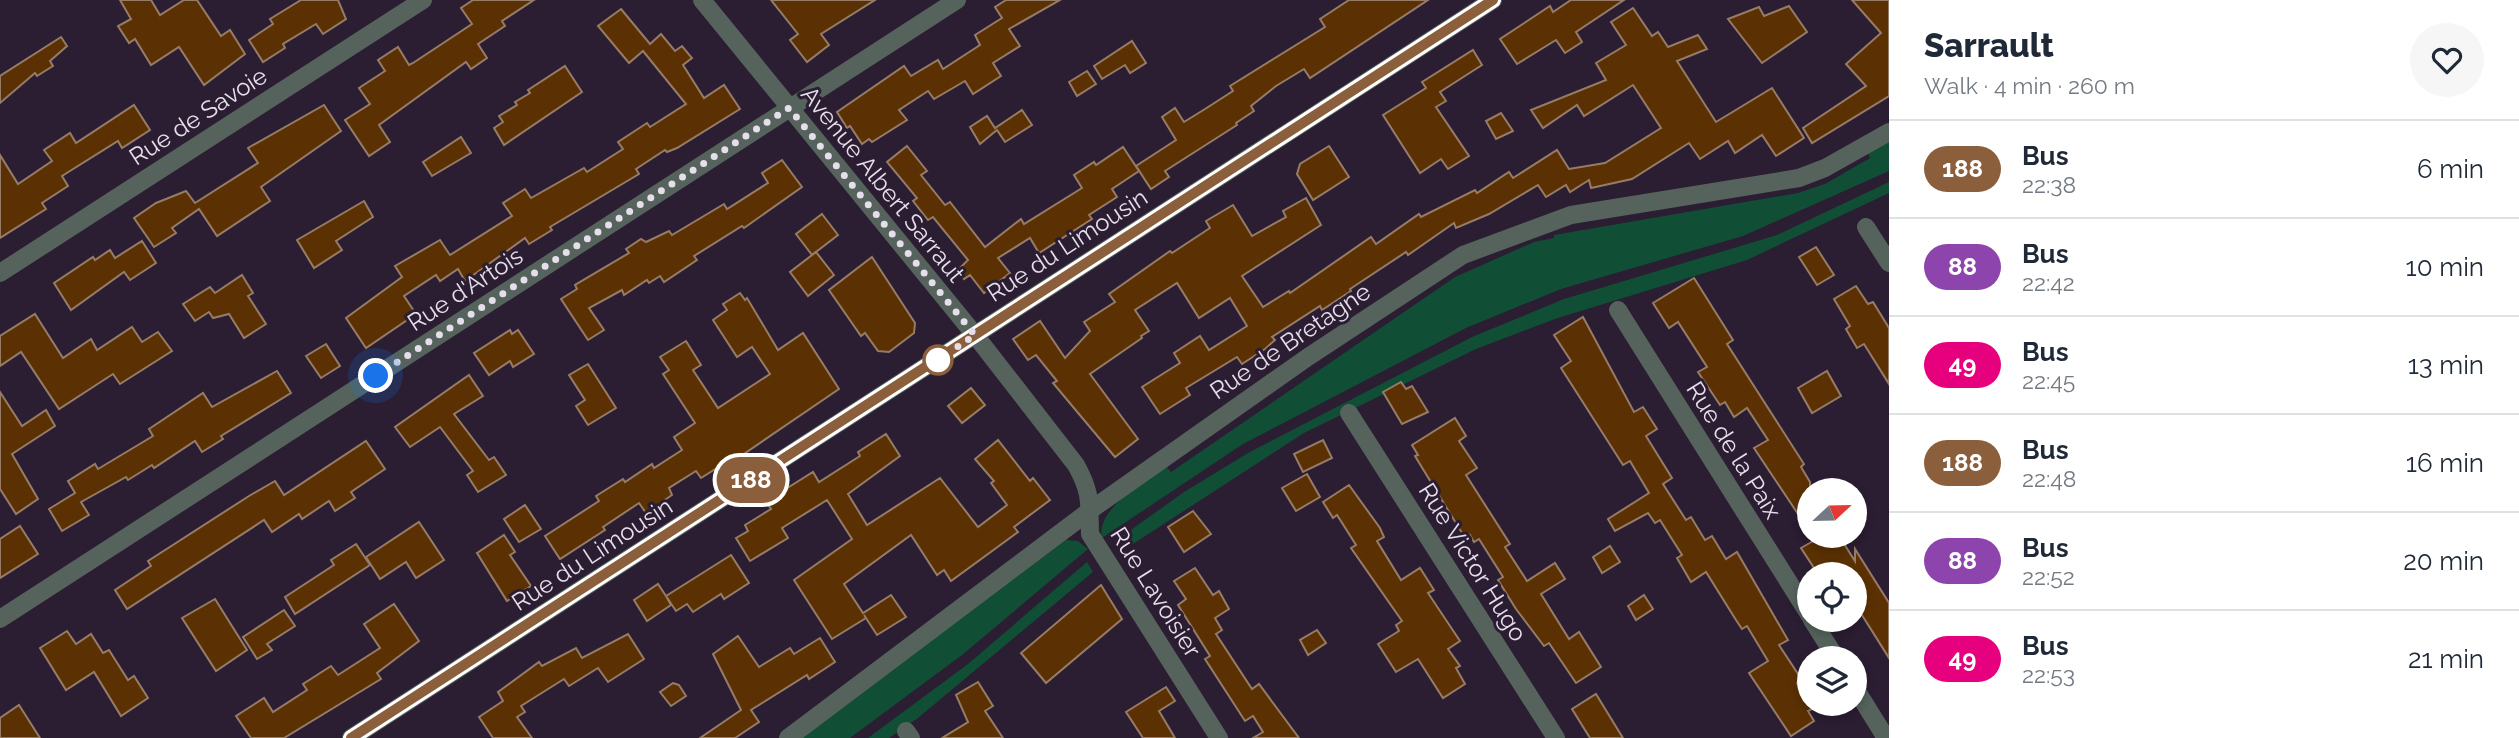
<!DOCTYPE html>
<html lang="en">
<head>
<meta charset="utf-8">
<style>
	:root { --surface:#fff; --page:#f6f6f7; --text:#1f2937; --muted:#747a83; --line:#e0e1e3 }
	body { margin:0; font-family:Raleway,sans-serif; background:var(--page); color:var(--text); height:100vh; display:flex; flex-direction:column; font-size:26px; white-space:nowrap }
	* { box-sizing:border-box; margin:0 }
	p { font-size:23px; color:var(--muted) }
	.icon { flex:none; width:38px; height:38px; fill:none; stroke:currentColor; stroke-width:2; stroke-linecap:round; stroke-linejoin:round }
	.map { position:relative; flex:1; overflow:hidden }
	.sheet { display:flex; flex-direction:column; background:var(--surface); width:630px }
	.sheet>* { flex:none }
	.badge { padding:0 14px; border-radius:23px; font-size:24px; line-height:46px }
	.needle { width:46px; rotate:68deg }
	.tools { position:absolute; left:1797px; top:478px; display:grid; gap:14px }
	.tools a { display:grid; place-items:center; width:70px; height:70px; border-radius:50%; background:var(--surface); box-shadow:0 4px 10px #0003; font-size:35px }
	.you { position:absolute; width:35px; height:35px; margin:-18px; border:5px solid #fff; border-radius:50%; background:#1a73e8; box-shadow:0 0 0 10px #1a73e833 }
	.map>.badge { position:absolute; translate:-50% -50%; box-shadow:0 0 0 4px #fff }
	.round { display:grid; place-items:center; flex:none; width:74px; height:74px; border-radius:37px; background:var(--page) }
	.overview { display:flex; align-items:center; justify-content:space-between; height:119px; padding:0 35px }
	h1 { font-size:33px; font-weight:800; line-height:52px }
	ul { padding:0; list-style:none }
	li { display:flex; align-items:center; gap:21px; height:98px; padding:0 35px; border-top:2px solid var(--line) }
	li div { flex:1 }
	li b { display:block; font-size:26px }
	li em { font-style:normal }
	li .badge { min-width:77px; font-weight:700; text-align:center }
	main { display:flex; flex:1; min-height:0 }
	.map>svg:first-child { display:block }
	.green { fill:#104e36 }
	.building { fill:#5b3103; stroke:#967c67; stroke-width:2 }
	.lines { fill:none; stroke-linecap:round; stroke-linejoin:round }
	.street { stroke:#56635c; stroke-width:18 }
	.line-casing { stroke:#fff; stroke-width:16 }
	.line { stroke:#8b5e3c; stroke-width:10 }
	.walk { stroke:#e7deec; stroke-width:7; stroke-dasharray:0 12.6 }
	.stop-dot { fill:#fff; stroke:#8b5e3c; stroke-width:3.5 }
	.labels { text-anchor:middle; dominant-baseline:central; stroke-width:6; stroke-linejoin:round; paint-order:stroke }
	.street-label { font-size:24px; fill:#e7deec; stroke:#2b1d32 }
</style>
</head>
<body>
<main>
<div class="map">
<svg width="1889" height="738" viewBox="0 0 1889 738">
	<rect width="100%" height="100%" fill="#2b1d32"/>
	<g class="green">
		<path d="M1889 139V171L1743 236 1561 289 1466 328 1243 444 1102 538C1095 509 1146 481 1166 466L1171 472 1455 277 1534 242 1554 238V235L1798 193 1825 184 1870 158 1867 151Z"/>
		<polygon points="1889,182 1889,193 1747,260 1558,318 1476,349 1304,433 1119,553 1114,542 1184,492 1248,453 1472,337 1564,299 1777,235"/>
		<polygon points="1066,540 1078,541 1088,549 962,655 850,738 800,738"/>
		<polygon points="1087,562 1093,572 918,718 889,738 868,738 968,664"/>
	</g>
	<g class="building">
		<polygon points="120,0 151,0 160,15 184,0 197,0 221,36 230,30 245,54 204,85 179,47 151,65 135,39 129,43 118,26 131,19"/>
		<polygon points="301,0 338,0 346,19 323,34 316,24 283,44 285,48 263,62 249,40 273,24 270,19"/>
		<polygon points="473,0 534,0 502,21 505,26 478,44 487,58 471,69 466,62 379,125 390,142 369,156 345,120 370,104 359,88 385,71 378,60 398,47 409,65 413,63 472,24 461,8"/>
		<polygon points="771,0 875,0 821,34 829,45 807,62 790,40 798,34"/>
		<polygon points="1006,0 1060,0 1009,29 1020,46 993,63 1001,76 973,94 965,81 934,99 928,91 899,110 907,120 872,142 869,139 862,144 850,126 847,128 837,112 904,66 911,76 938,60 943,69 980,45 975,35 1002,18 995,7"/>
		<polygon points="1349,0 1428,0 1310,78 1304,69 1276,86 1251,106 1254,111 1236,123 1237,125 1165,171 1169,177 1151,189 1136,166 1176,140 1162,117 1175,108 1184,122 1205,109 1233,91 1230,86 1325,27 1320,19"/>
		<polygon points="1571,0 1624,0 1576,32 1582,42 1565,53 1556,40 1517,64 1500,39 1550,6 1553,12"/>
		<polygon points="1852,0 1889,0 1889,96 1812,143 1803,128 1866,86 1846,64 1881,33"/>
		<polygon points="1789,6 1807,32 1762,63 1728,19 1759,7 1764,16"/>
		<polygon points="1633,8 1652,36 1658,32 1668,47 1698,35 1707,49 1677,61 1716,122 1772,88 1804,138 1776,156 1762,135 1735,153 1728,141 1700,159 1689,143 1632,179 1591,188 1589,180 1570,192 1566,185 1546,197 1538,185 1489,214 1456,228 1454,223 1408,255 1406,252 1350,289 1351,291 1322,310 1320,306 1272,337 1275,340 1265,349 1242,364 1237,357 1186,388 1190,395 1160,414 1142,387 1180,363 1174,353 1200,336 1209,350 1247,326 1230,298 1199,318 1177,283 1135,310 1149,331 1141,336 1142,338 1090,374 1138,439 1115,457 1053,383 1057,381 1036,355 1028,360 1013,339 1040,321 1065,358 1090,331 1084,322 1115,302 1109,294 1170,251 1172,253 1210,228 1206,221 1233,205 1252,236 1286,217 1283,211 1306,198 1321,225 1242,276 1263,307 1289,291 1290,293 1371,237 1376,244 1419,214 1421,217 1475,190 1477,193 1509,172 1513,178 1557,150 1569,169 1605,163 1661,128 1633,85 1584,116 1577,105 1543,128 1531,110 1606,80 1596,63 1626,45 1611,22"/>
		<polygon points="621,9 650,44 661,34 675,51 682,46 692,58 683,65 704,98 724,85 740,109 677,148 667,152 665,150 636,169 639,174 550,227 552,230 529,244 525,238 465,281 458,269 440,281 436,275 404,296 416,314 366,348 346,318 402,277 395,266 440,240 450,255 512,216 503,203 525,189 531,198 584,168 587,172 623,149 618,142 647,123 650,127 686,104 643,51 629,63 598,26"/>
		<polygon points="61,37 67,46 50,61 53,66 37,76 35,73 0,103 0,76"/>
		<polygon points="1132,41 1146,63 1130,73 1125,65 1102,79 1094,66"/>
		<polygon points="1473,50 1482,65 1440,92 1446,101 1436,107 1469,156 1448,169 1441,159 1420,173 1383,115 1426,88 1422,82"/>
		<polygon points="565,66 582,92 504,145 494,128 503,122 499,116 517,105 515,102 530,93 528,90"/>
		<polygon points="1087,71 1096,84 1077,96 1069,82"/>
		<polygon points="134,105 150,130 122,148 118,141 62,176 68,186 42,203 46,209 0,238 0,155 18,184 52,161 44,150 70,133 76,143"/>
		<polygon points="324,105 341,131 261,187 270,201 217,236 199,209 172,228 176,233 154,247 134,218 156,203 186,191 195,203 258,163 248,148"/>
		<polygon points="1022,110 1032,125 1005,142 997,130 980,144 970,127 987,116 995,128"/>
		<polygon points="1501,113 1513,131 1496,139 1486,121"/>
		<polygon points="461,137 471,153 432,176 423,162"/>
		<polygon points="907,146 927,171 921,175 945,205 950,202 985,247 1021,219 1024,224 1082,188 1074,175 1094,162 1096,165 1123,147 1139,171 1112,189 1117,197 1089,215 1092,219 1039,253 1030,238 998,258 1010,273 984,293 970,275 964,279 958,270 968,260 933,217 928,220 913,201 917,198 887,162"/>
		<polygon points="1329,146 1349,177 1313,200 1297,174 1300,164"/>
		<polygon points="782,160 802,187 744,228 742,226 694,256 697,260 664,282 660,276 649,283 647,280 624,295 622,290 589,308 604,330 588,340 561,299 577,289 575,285 629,253 626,249 641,239 646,242 669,231 672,235 724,204 727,209 768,183 762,173"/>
		<polygon points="364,201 373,217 336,241 342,250 314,268 297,240"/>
		<polygon points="822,214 838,235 812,255 796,234"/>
		<polygon points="142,241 156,263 130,280 124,272 71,310 54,283 93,257 95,260 110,250 115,258"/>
		<polygon points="1816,247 1834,275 1817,285 1799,257"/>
		<polygon points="816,252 834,275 808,296 790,272"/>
		<polygon points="872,257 915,323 914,333 889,352 878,351 865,333 861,336 829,290"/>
		<polygon points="242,275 253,293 248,296 266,324 244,338 229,314 213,318 209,312 195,321 183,304 210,287 215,293"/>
		<polygon points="1694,278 1733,340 1727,344 1804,464 1801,467 1810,482 1810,532 1754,448 1768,440 1747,408 1734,417 1725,402 1720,405 1698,372 1707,367 1678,322 1669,328 1653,303"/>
		<polygon points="1856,286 1868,304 1873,302 1889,328 1889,384 1864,344 1857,348 1846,329 1850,326 1834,299"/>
		<polygon points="740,293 745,300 747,298 778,350 803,333 839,389 735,460 733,458 701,478 696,471 669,488 672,495 646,513 639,503 603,527 605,530 560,559 545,536 599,501 596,496 623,479 625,482 652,464 654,468 682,450 674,437 695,423 663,374 669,370 660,357 686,341 701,365 693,370 718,408 770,374 752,347 737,357 713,320 727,310 723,304"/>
		<polygon points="35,314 63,358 91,339 97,350 132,327 142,342 158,332 172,351 120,384 113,374 59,409 21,352 0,366 0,336"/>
		<polygon points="1583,317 1634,412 1643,407 1657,429 1646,436 1672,478 1663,484 1686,520 1691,517 1705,540 1712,536 1726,559 1737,552 1788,640 1779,645 1802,680 1797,683 1812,709 1808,711 1814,721 1791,736 1749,673 1768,661 1747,626 1742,629 1736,620 1706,572 1691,582 1677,558 1682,555 1660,520 1655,523 1648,513 1615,531 1608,519 1649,493 1630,461 1623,465 1561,368 1571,361 1554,335"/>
		<polygon points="510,330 512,334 518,330 534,354 513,367 510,361 489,375 474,353"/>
		<polygon points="326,344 340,366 321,378 306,356"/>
		<polygon points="588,364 616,408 588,425 576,406 585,400 569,375"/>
		<polygon points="277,371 291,393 221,436 223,439 202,452 195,441 154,468 152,465 128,480 126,477 81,502 89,515 62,531 49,509 75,493 68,481 95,464 98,469 153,436 149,429 203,393 212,407"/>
		<polygon points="1827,371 1841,396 1812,413 1798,388"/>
		<polygon points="469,375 483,396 454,414 489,460 494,457 506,475 478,492 467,475 473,471 440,427 410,447 395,427"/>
		<polygon points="1401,382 1406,389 1412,386 1428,412 1402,424 1383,392"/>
		<polygon points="971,388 985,405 962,423 948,406"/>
		<polygon points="0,392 22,426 46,410 55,426 12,454 38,499 16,514 0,489"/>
		<polygon points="1455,418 1466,436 1459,441 1477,468 1466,475 1510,544 1505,547 1527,581 1555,563 1565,579 1541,594 1569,639 1579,632 1601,667 1576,683 1549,643 1544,646 1516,609 1498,580 1503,577 1479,539 1474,542 1470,535 1465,538 1415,456 1418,455 1412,445"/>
		<polygon points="886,434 900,456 848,494 867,525 940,478 978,527 1007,505 991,483 994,481 975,459 998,440 1030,481 1033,478 1050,500 1014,527 1018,532 951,581 944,570 937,575 911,535 844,584 863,613 891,595 906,617 877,635 864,615 866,618 832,639 794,580 852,539 827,500 782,528 788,538 750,561 736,538 748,531 745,525 771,509 767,503 789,487 813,472 819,482 860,456 858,452"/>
		<polygon points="1323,440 1332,458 1303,472 1294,454"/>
		<polygon points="366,441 385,469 351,492 355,498 335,511 329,501 302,519 299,514 272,532 264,520 127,609 115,590 151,566 148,561 249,496 275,481 284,495"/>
		<polygon points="1307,474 1320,497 1296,511 1282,488"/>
		<polygon points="1349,485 1380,528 1384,537 1377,541 1401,580 1420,568 1434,590 1428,593 1460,641 1448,649 1460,666 1456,668 1465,684 1443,698 1418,659 1396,672 1378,644 1399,631 1396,625 1402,621 1351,548 1356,545 1337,515 1333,518 1323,502"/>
		<polygon points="525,505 541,529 519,542 504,519"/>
		<polygon points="1193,511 1211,534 1184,552 1168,527"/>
		<polygon points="419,522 444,560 416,578 406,562 380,579 366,557"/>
		<polygon points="20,526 38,554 0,578 0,539"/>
		<polygon points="504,535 515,552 510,555 531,586 507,601 477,553"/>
		<polygon points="1822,536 1839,536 1855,561 1855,549 1889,603 1889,658 1855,604 1855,574 1818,574 1801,548"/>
		<polygon points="356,544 370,565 295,614 285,597 334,565 331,560"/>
		<polygon points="1610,546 1620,562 1602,573 1593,557"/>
		<polygon points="731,555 749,583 724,599 721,594 693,612 687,604 676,611 666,596 671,605 647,621 634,600 658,584 666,596"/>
		<polygon points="1195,568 1213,595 1219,591 1229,609 1215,618 1222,630 1216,634 1252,689 1259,684 1299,738 1253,738 1263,732 1253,716 1245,721 1205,659 1210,656 1178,605 1186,599 1174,581"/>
		<polygon points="1101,585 1122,619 1046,683 1021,653"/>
		<polygon points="1644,595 1653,609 1636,620 1628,606"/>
		<polygon points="215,599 247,650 216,671 182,618"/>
		<polygon points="394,604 419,641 377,673 381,679 284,738 251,738 236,716 264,698 273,712 307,690 303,684 331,666 338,675 380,648 364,624"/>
		<polygon points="284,610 295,626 267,644 272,650 257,659 243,637"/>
		<polygon points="1317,630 1326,643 1308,655 1300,640"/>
		<polygon points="67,631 76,644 91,634 103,653 109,650 128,680 134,676 148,698 121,716 94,672 66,690 40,648"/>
		<polygon points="628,634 644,659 608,682 598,668 569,686 564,679 521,706 525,712 517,717 532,738 493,738 479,717 503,701 498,692 539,662 542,666 576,648 582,658"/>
		<polygon points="738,636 759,667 790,648 794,654 820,638 835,662 809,679 807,675 751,710 759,722 735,738 700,738 741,710 713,654"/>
		<polygon points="978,682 993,706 985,711 1003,738 942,738 968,722 956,695"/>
		<polygon points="673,683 679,685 686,696 671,706 660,692"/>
		<polygon points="1166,687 1175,701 1159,711 1175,738 1143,738 1126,712"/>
		<polygon points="1596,694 1623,738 1590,738 1572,709"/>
		<polygon points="19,705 40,738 0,738 0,718"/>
	</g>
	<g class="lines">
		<g class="street">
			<path d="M702 0 975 335 1076 465C1092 494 1089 503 1090 534L1219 738"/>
			<polyline points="1866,227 1889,263"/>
			<polyline points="0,273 423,0"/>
			<polyline points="1618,310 1810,616"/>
			<polyline points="1349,413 1556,738"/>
			<polyline points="0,619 957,0"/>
			<polyline points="1812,620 1836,658"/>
			<polyline points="1855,688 1886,738"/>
			<polyline points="906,731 911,738"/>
			<polyline points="351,738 1493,0"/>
			<polyline points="788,738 1092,509 1308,357 1463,255 1571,215 1799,178 1825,168 1889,132"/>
		</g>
	</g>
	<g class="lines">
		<defs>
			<polyline id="line" points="351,738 1493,0"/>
		</defs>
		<use href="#line" class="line-casing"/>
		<use href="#line" class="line"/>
		<polyline class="walk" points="376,376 789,108 975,335 938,360"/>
	</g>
	<circle class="stop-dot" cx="938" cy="360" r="14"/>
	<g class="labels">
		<g class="street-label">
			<text transform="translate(198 116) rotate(-33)">Rue de Savoie</text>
			<text transform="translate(883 184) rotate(51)">Avenue Albert Sarraut</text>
			<text transform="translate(1067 245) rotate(-33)">Rue du Limousin</text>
			<text transform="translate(465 289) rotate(-33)">Rue d'Artois</text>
			<text transform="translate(1290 341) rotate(-34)">Rue de Bretagne</text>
			<text transform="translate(1734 450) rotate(58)">Rue de la Paix</text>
			<text transform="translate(592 554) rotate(-33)">Rue du Limousin</text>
			<text transform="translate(1473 562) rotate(58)">Rue Victor Hugo</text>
			<text transform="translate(1156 592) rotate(58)">Rue Lavoisier</text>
		</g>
	</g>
</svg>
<div class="tools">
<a><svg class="needle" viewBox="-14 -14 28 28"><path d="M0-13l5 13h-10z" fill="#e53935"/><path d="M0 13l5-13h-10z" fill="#747a83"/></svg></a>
<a><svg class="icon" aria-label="locate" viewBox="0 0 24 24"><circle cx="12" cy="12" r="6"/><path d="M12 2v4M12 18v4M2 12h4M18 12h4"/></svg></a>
<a><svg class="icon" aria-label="layers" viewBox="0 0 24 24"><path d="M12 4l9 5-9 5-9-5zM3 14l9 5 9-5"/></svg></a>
</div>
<div class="you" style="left:376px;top:376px"></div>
<b class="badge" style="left:751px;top:480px;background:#8b5e3c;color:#fff">188</b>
</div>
<section class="sheet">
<div class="overview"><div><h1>Sarrault</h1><p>Walk · 4 min · 260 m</p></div><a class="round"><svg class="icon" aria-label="heart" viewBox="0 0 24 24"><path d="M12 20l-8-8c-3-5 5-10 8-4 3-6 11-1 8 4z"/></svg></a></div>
<ul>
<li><span class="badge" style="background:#8b5e3c;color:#fff">188</span><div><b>Bus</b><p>22:38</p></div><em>6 min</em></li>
<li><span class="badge" style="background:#8e44ad;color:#fff">88</span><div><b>Bus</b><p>22:42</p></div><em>10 min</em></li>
<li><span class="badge" style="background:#e6007e;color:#fff">49</span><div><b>Bus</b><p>22:45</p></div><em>13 min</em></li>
<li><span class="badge" style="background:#8b5e3c;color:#fff">188</span><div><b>Bus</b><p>22:48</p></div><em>16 min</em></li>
<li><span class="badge" style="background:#8e44ad;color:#fff">88</span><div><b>Bus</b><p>22:52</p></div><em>20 min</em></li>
<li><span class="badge" style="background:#e6007e;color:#fff">49</span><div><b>Bus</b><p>22:53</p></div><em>21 min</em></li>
</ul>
</section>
</main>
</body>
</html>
